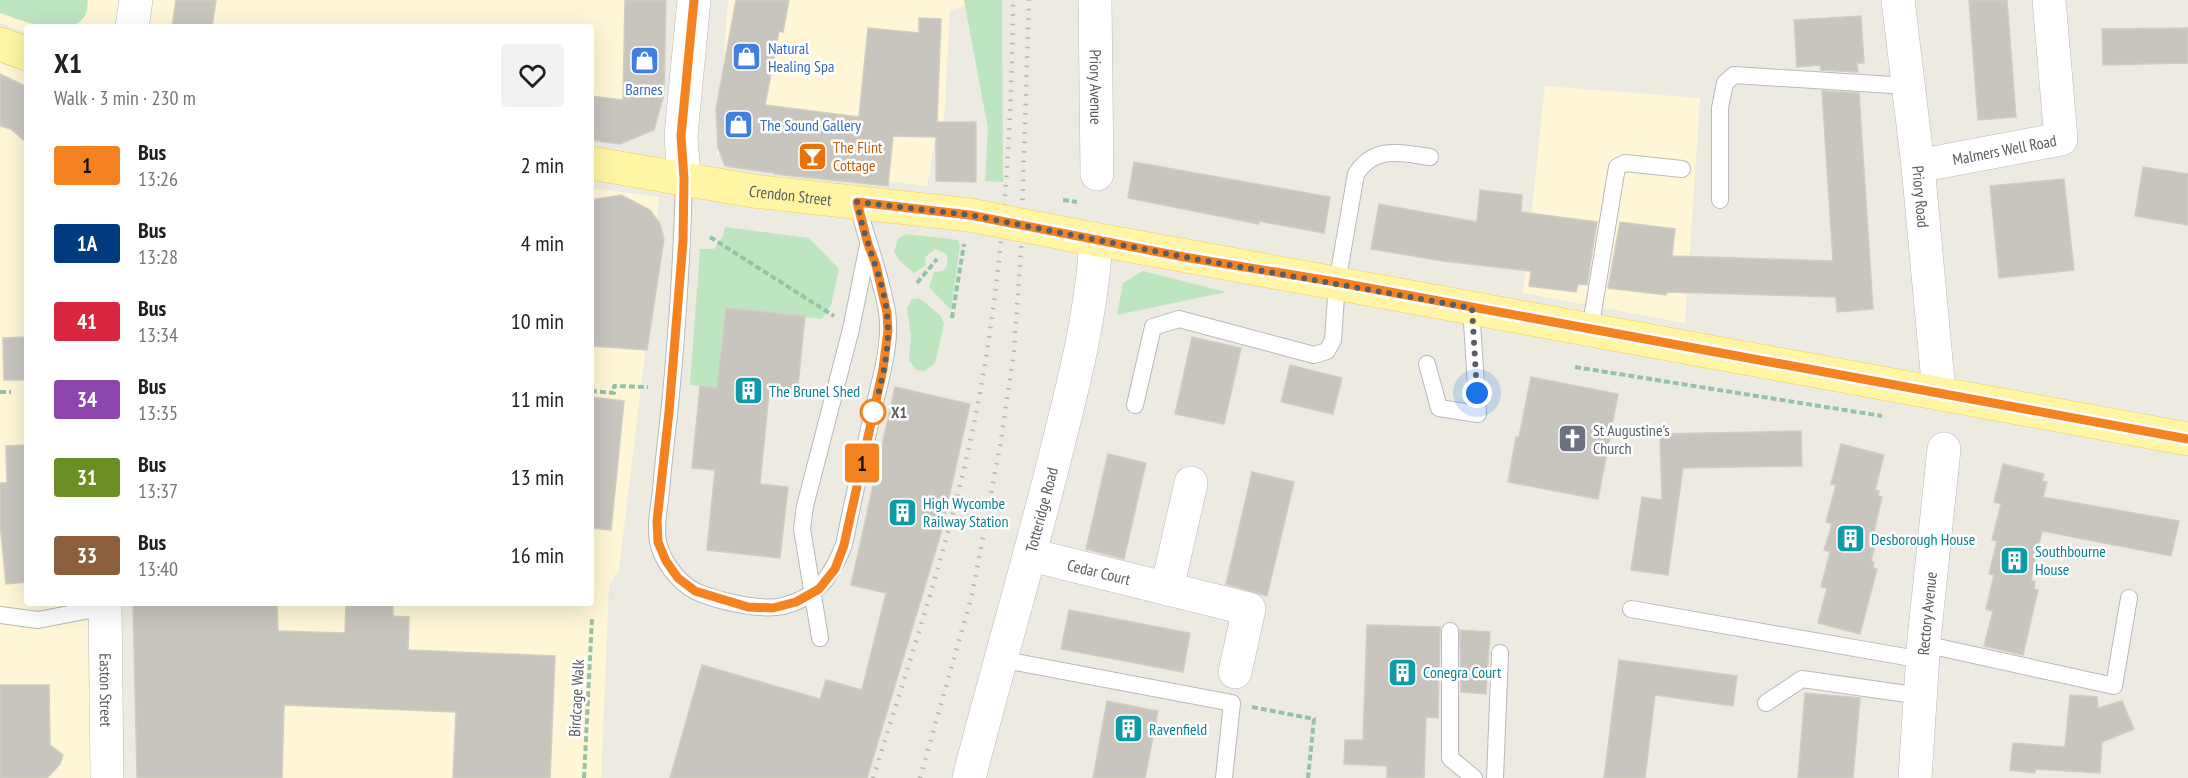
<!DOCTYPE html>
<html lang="en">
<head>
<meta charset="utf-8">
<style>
	:root { --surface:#fff; --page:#f2f2f2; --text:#202124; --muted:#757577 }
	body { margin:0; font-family:"PT Sans Narrow",sans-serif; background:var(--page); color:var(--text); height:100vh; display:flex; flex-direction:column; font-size:22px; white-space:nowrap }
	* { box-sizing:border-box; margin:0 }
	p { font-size:20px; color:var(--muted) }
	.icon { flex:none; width:33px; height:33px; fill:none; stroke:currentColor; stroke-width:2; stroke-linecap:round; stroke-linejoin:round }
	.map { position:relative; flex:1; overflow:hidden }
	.panel { position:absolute; left:24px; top:24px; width:570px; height:582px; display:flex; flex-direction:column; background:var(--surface); border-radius:6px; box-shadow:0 6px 24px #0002 }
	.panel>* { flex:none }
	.badge { padding:0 12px; border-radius:4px; font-size:21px; line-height:39px }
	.you { position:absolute; width:30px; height:30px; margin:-15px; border:4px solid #fff; border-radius:50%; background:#1a73e8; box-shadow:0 0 0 9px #1a73e833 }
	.map>.badge { position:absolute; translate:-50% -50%; box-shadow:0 0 0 3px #fff }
	.round { display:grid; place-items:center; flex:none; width:63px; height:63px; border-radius:6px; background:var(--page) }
	.overview { display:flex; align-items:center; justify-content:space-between; height:102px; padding:0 30px }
	h1 { font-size:28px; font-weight:600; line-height:45px }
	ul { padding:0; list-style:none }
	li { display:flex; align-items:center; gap:18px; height:78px; padding:0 30px }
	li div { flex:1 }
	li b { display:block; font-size:22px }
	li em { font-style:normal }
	li .badge { min-width:66px; font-weight:700; text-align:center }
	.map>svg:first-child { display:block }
	.commercial { fill:#fef6d6 }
	.green { fill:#bde5c0 }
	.building { fill:#c8c5bf; stroke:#d1cdc0; stroke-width:1.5 }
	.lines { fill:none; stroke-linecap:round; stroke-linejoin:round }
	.service-casing { stroke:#b7b9be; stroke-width:18 }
	.minor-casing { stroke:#b7b9be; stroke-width:34 }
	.tertiary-casing { stroke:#b7b9be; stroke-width:34 }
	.primary-casing { stroke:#f1ce56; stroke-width:34 }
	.path { stroke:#96c3a5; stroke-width:4; stroke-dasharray:6 3; stroke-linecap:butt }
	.service { stroke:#fff; stroke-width:16 }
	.minor { stroke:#fff; stroke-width:33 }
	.tertiary { stroke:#fff; stroke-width:33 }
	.primary { stroke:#fff5a4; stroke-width:33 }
	.rail { stroke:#b3b4b4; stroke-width:4.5; stroke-dasharray:1.5 8; stroke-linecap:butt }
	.primary-bridge-casing { stroke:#f1ce56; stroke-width:34; stroke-linecap:butt }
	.path-bridge { stroke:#96c3a5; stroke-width:4; stroke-dasharray:6 3; stroke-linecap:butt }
	.primary-bridge { stroke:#fff5a4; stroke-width:33 }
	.line-casing { stroke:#fff; stroke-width:14 }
	.line { stroke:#f58220; stroke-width:9 }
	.walk { stroke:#5a5d62; stroke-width:6; stroke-dasharray:0 10.8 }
	.stop-dot { fill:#fff; stroke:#f58220; stroke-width:3 }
	.labels { text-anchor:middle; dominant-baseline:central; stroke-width:5; stroke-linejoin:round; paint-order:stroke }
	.shop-label { font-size:16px; fill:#366cbe; stroke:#fff; text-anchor:start }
	.street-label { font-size:16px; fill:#5a5d62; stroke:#fff }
	.food-label { font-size:16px; fill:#c56008; stroke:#fff; text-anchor:start }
	.culture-label { font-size:16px; fill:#0d838f; stroke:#fff; text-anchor:start }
	.stop-label { font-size:16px; font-weight:bold; fill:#5a5d62; stroke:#fff; text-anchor:start }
	.worship-label { font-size:16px; fill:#5b616d; stroke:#fff; text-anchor:start }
</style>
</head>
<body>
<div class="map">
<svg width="2188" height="778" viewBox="0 0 2188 778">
	<rect width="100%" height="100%" fill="#edebe1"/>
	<g class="commercial">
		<polygon points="0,0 667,0 664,74 657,120 622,143 591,139 591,27 27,27 27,33 0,23"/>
		<polygon points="728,0 964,0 966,6 950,10 943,139 935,140 927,186 790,169 717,154"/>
		<polygon points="0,63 27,73 27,603 93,603 94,778 0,778"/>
		<polygon points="1545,86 1700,98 1685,323 1523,293"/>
		<polygon points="591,188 659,197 644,362 619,569 609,586 601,778 136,778 133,603 591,603"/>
	</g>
	<g class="green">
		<path d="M0 0H88C87 4 88 11 86 14 71 42 21 20 0 13Z"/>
		<polygon points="964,0 1002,0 1003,182 985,181 988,129"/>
		<polygon points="725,227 809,238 839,269 831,305 822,319 726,308 717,388 690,385 700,249 714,249 723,236"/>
		<path d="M906 234 958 240 960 246 951 310 929 287 934 272 943 271C948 265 949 261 946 254L935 249 925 257 926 265 914 273 899 260 894 252 898 239Z"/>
		<polygon points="1143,271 1226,292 1117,315 1123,283"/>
		<polygon points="919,298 941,316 944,324 935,363 925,371 916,370 909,360 911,336 907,308 912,299"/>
	</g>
	<g class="building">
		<polygon points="176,0 216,0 212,27 172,27"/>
		<polygon points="625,0 666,0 664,94 654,130 620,144 591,140 591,96 623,100"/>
		<polygon points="736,0 789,0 783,32 779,31 765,105 859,117 868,28 919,33 919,18 941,19 937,122 976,122 976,182 936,181 936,137 893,136 888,186 775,174 775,173 725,166 718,148 716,109"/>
		<polygon points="1969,0 2007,0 2016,117 1978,120"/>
		<polygon points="1861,16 1864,63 1857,63 1858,72 1821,70 1820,65 1797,67 1794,20"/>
		<polygon points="2188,28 2188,63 2103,65 2102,29"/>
		<polygon points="0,74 27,87 27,143 11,129 0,126"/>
		<polygon points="1822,91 1859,93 1873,309 1837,312 1836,297 1667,292 1666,295 1608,288 1620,222 1675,229 1672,256 1833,261"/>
		<polygon points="1134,162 1330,197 1324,233 1259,221 1259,224 1128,198"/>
		<polygon points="2143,167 2188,174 2188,225 2135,216"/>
		<polygon points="2064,179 2074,270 1999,278 1990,186"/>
		<polygon points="1480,190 1522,195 1521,212 1597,222 1587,285 1578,284 1576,292 1529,286 1531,271 1443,261 1371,249 1379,204 1477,222"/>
		<polygon points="621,195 650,210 660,224 664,239 647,350 591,346 591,200"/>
		<polygon points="726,308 805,316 797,396 769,393 760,484 788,487 780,558 707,550 715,470 692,468 700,386 717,388"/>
		<polygon points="27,337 27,380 4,380 3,338"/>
		<polygon points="1192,337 1241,348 1224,424 1175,414"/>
		<polygon points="1290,365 1342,378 1333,414 1281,402"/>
		<polygon points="1531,377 1618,394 1598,499 1508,482 1516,437 1519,437"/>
		<polygon points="895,387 970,404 941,533 867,778 670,778 702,665 820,699 826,680 862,690 886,593 851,585"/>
		<polygon points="591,397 624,401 611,530 591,528"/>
		<polygon points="1801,431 1802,466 1683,468 1668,575 1631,570 1642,497 1662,500 1660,434"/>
		<polygon points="1841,444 1884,455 1875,490 1879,491 1878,496 1882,497 1874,532 1878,533 1871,561 1874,562 1873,568 1877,569 1860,634 1818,623 1827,588 1821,587 1830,552 1824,550 1832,524 1826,522 1836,485 1831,484"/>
		<polygon points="27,445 27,582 6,584 0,523 0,483 7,483 6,446"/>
		<polygon points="1108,454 1146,463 1124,559 1086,549"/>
		<polygon points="2003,464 2044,474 2042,481 2047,482 2043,497 2179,521 2171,556 2042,531 2031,580 2035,582 2034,589 2038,590 2023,655 1984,646 1993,611 1986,609 1994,575 1989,574 1997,541 1992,540 2001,504 1994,502"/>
		<polygon points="1252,472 1294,482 1267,596 1226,584"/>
		<polygon points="133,603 277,603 278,631 345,633 346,603 393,603 393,616 409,617 408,650 555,656 550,778 453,778 456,712 284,705 282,778 137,778"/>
		<polygon points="1069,610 1190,633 1183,672 1061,649"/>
		<polygon points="1367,625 1440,627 1438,718 1426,717 1424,778 1387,778 1387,766 1344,764 1345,740 1363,740"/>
		<polygon points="1460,630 1490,632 1486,694 1461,692"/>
		<polygon points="1619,660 1737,676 1733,706 1655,695 1645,778 1604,778"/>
		<polygon points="0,685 49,685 50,745 63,755 60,764 47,778 0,778"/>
		<polygon points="1805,693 1860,698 1853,778 1798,778"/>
		<polygon points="2070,695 2097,697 2098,708 2122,701 2134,729 2102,742 2100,773 2035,769 2035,773 2010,770 2013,743 2065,747"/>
		<polygon points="1107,701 1158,711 1145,778 1093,778"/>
	</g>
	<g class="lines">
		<defs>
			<g id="service">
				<path d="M684 179C682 258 677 336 669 415 666 440 663 466 661 491 659 508 655 525 658 541 661 560 678 582 695 591 716 601 761 611 783 606 818 597 831 577 844 545 853 500 863 456 873 411 880 380 892 344 887 312 881 275 866 239 857 202"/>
				<polyline points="1720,200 1720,108 1725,83 1734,75 1908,86"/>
				<polyline points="1590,330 1617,167 1625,163 1682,169"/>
				<polyline points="1427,364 1439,408 1478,414 1471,308"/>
				<path d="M1135 405 1153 327 1179 319 1314 355 1327 351 1333 340 1337 283 1356 174C1375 145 1400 153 1430 157"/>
				<polyline points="1631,609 1923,660"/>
				<polyline points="0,615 38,620 105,607"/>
				<polyline points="1450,631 1450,758 1474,778"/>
				<polyline points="820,638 802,529 805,506 851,329 868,245"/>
				<polyline points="1924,644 2114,686 2129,598"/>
				<polyline points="999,659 1232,703 1224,778"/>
				<polyline points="1766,703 1802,679 1921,696"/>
				<polyline points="1495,778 1500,653"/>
			</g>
			<g id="minor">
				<path id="s1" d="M1095 0 1097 174"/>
				<path id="s2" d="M1898 0 1918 166 1939 393"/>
				<polyline points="132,27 136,0"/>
				<path id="s3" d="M1918 166 2061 139 2049 0"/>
				<polyline points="684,179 681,136 683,114 694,0"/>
				<path id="s4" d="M1031 555 1249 609 1235 672"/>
				<polyline points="1167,589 1191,483"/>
				<path id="s5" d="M969 778C997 669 1029 562 1056 453 1074 383 1092 312 1096 240"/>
				<path id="s6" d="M1915 778 1924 639 1944 449"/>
			</g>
			<g id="tertiary">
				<path id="s7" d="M105 603 107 778"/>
			</g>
			<g id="primary">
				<polyline points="0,44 27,54"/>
				<path id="s8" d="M591 163 753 191 970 215"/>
				<polyline points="1077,236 2188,439"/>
			</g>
		</defs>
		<use href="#service" class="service-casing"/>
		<use href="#minor" class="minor-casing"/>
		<use href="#tertiary" class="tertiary-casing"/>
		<use href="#primary" class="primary-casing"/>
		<g class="path">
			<polyline points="710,237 834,316"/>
			<polyline points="917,283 937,259"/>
			<polyline points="952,318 964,244"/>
			<polyline points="1575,367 1882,416"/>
			<polyline points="591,391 614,393 614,386 648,387"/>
			<polyline points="0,392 11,392"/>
			<polyline points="1252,707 1314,719 1308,778"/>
			<polyline points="584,778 592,619"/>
		</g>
		<use href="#service" class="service"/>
		<use href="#minor" class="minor"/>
		<use href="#tertiary" class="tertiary"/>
		<use href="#primary" class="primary"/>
		<g class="rail">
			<path d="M873 778C912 653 955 527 979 398 1003 268 1012 132 1013 0"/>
			<polyline points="920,778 972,595 1001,441 1014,351 1021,249 1029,0"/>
		</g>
		<defs>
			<polyline id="primary-bridge" points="970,215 1077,236"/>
		</defs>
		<use href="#primary-bridge" class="primary-bridge-casing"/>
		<polyline class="path-bridge" points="1063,200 1077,202"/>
		<use href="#primary-bridge" class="primary-bridge"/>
	</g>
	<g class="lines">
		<defs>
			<polyline id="line" points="694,0 681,136 684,179 683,241 669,412 657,521 658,542 666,561 678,578 695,591 748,607 773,608 796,602 819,589 835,569 844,545 883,369 888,330 887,313 876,265 868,244 857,202 970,215 1184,257 1336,282 2188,439"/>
		</defs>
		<use href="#line" class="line-casing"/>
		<use href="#line" class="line"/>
		<path class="walk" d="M873 412C882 383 891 346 887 315 885 290 875 266 868 243 863 230 860 216 857 202L970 215 1184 257 1472 308 1477 393"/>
	</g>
	<defs>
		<symbol id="shop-square" viewBox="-11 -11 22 22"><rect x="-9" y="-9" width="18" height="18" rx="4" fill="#3f7fe0" stroke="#fff"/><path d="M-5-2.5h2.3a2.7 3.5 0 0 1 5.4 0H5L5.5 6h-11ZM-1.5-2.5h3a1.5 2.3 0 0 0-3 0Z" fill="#fff"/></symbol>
		<symbol id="bar-square" viewBox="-11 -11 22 22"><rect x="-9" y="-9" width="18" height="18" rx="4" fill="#e8710a" stroke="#fff"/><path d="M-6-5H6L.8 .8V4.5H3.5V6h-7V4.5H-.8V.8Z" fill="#fff"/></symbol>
		<symbol id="building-square" viewBox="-11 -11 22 22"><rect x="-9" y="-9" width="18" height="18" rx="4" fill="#0f9aa8" stroke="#fff"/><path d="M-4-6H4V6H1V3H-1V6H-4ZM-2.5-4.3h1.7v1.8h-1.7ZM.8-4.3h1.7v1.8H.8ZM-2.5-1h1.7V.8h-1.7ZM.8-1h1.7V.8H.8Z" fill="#fff"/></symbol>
		<symbol id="church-square" viewBox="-11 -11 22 22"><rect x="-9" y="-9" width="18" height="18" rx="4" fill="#6b7280" stroke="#fff"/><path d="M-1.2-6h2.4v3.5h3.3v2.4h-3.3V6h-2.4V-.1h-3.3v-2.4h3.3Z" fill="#fff"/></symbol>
	</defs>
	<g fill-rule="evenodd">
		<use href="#shop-square" x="730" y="40" width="33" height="33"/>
		<use href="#shop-square" x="628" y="44" width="33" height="33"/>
		<use href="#shop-square" x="722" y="108" width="33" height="33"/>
		<use href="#bar-square" x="796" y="140" width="33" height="33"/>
		<use href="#building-square" x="732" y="374" width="33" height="33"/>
		<use href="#church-square" x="1556" y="422" width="33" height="33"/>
		<use href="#building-square" x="886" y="496" width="33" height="33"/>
		<use href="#building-square" x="1834" y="522" width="33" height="33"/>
		<use href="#building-square" x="1998" y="544" width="33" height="33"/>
		<use href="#building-square" x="1386" y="656" width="33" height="33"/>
		<use href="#building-square" x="1112" y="712" width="33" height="33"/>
	</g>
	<circle class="stop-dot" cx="873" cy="412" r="12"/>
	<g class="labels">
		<g class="shop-label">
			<text x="768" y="48">Natural<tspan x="768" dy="18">Healing Spa</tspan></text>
			<text x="644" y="89" text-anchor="middle">Barnes</text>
			<text x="760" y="125">The Sound Gallery</text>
		</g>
		<g class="street-label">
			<text stroke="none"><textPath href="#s1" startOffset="87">Priory Avenue</textPath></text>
			<text stroke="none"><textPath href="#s3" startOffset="88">Malmers Well Road</textPath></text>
			<text stroke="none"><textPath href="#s8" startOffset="202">Crendon Street</textPath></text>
			<text stroke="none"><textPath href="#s2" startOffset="198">Priory Road</textPath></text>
			<text stroke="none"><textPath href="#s5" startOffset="278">Totteridge Road</textPath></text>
			<text stroke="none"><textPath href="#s4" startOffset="70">Cedar Court</textPath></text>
			<text stroke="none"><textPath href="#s6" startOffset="165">Rectory Avenue</textPath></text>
			<text stroke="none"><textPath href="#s7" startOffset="87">Easton Street</textPath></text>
			<text transform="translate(576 698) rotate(-87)">Birdcage Walk</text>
		</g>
		<g class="food-label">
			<text x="833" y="147">The Flint<tspan x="833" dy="18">Cottage</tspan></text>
		</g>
		<g class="culture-label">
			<text x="769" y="391">The Brunel Shed</text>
			<text x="923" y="503">High Wycombe<tspan x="923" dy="18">Railway Station</tspan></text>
			<text x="1871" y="539">Desborough House</text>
			<text x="2035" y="551">Southbourne<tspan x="2035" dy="18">House</tspan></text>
			<text x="1423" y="672">Conegra Court</text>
			<text x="1149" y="729">Ravenfield</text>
		</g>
		<g class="stop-label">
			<text x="891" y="412">X1</text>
		</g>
		<g class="worship-label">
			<text x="1593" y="430">St Augustine's<tspan x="1593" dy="18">Church</tspan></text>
		</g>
	</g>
</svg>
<div class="you" style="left:1477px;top:393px"></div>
<b class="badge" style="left:862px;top:463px;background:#f58220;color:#111">1</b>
<section class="panel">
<div class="overview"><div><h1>X1</h1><p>Walk · 3 min · 230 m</p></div><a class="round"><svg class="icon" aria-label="heart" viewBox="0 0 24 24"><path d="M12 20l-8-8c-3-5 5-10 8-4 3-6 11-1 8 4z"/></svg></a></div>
<ul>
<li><span class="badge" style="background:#f58220;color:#111">1</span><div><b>Bus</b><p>13:26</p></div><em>2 min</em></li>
<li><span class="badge" style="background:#003b80;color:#fff">1A</span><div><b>Bus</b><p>13:28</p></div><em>4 min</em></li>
<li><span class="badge" style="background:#d7263d;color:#fff">41</span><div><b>Bus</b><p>13:34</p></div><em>10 min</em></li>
<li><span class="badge" style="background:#8e44ad;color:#fff">34</span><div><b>Bus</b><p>13:35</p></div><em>11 min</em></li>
<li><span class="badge" style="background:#6b8e23;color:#fff">31</span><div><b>Bus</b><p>13:37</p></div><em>13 min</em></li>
<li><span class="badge" style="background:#8b5e3c;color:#fff">33</span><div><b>Bus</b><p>13:40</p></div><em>16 min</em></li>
</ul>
</section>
</div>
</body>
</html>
